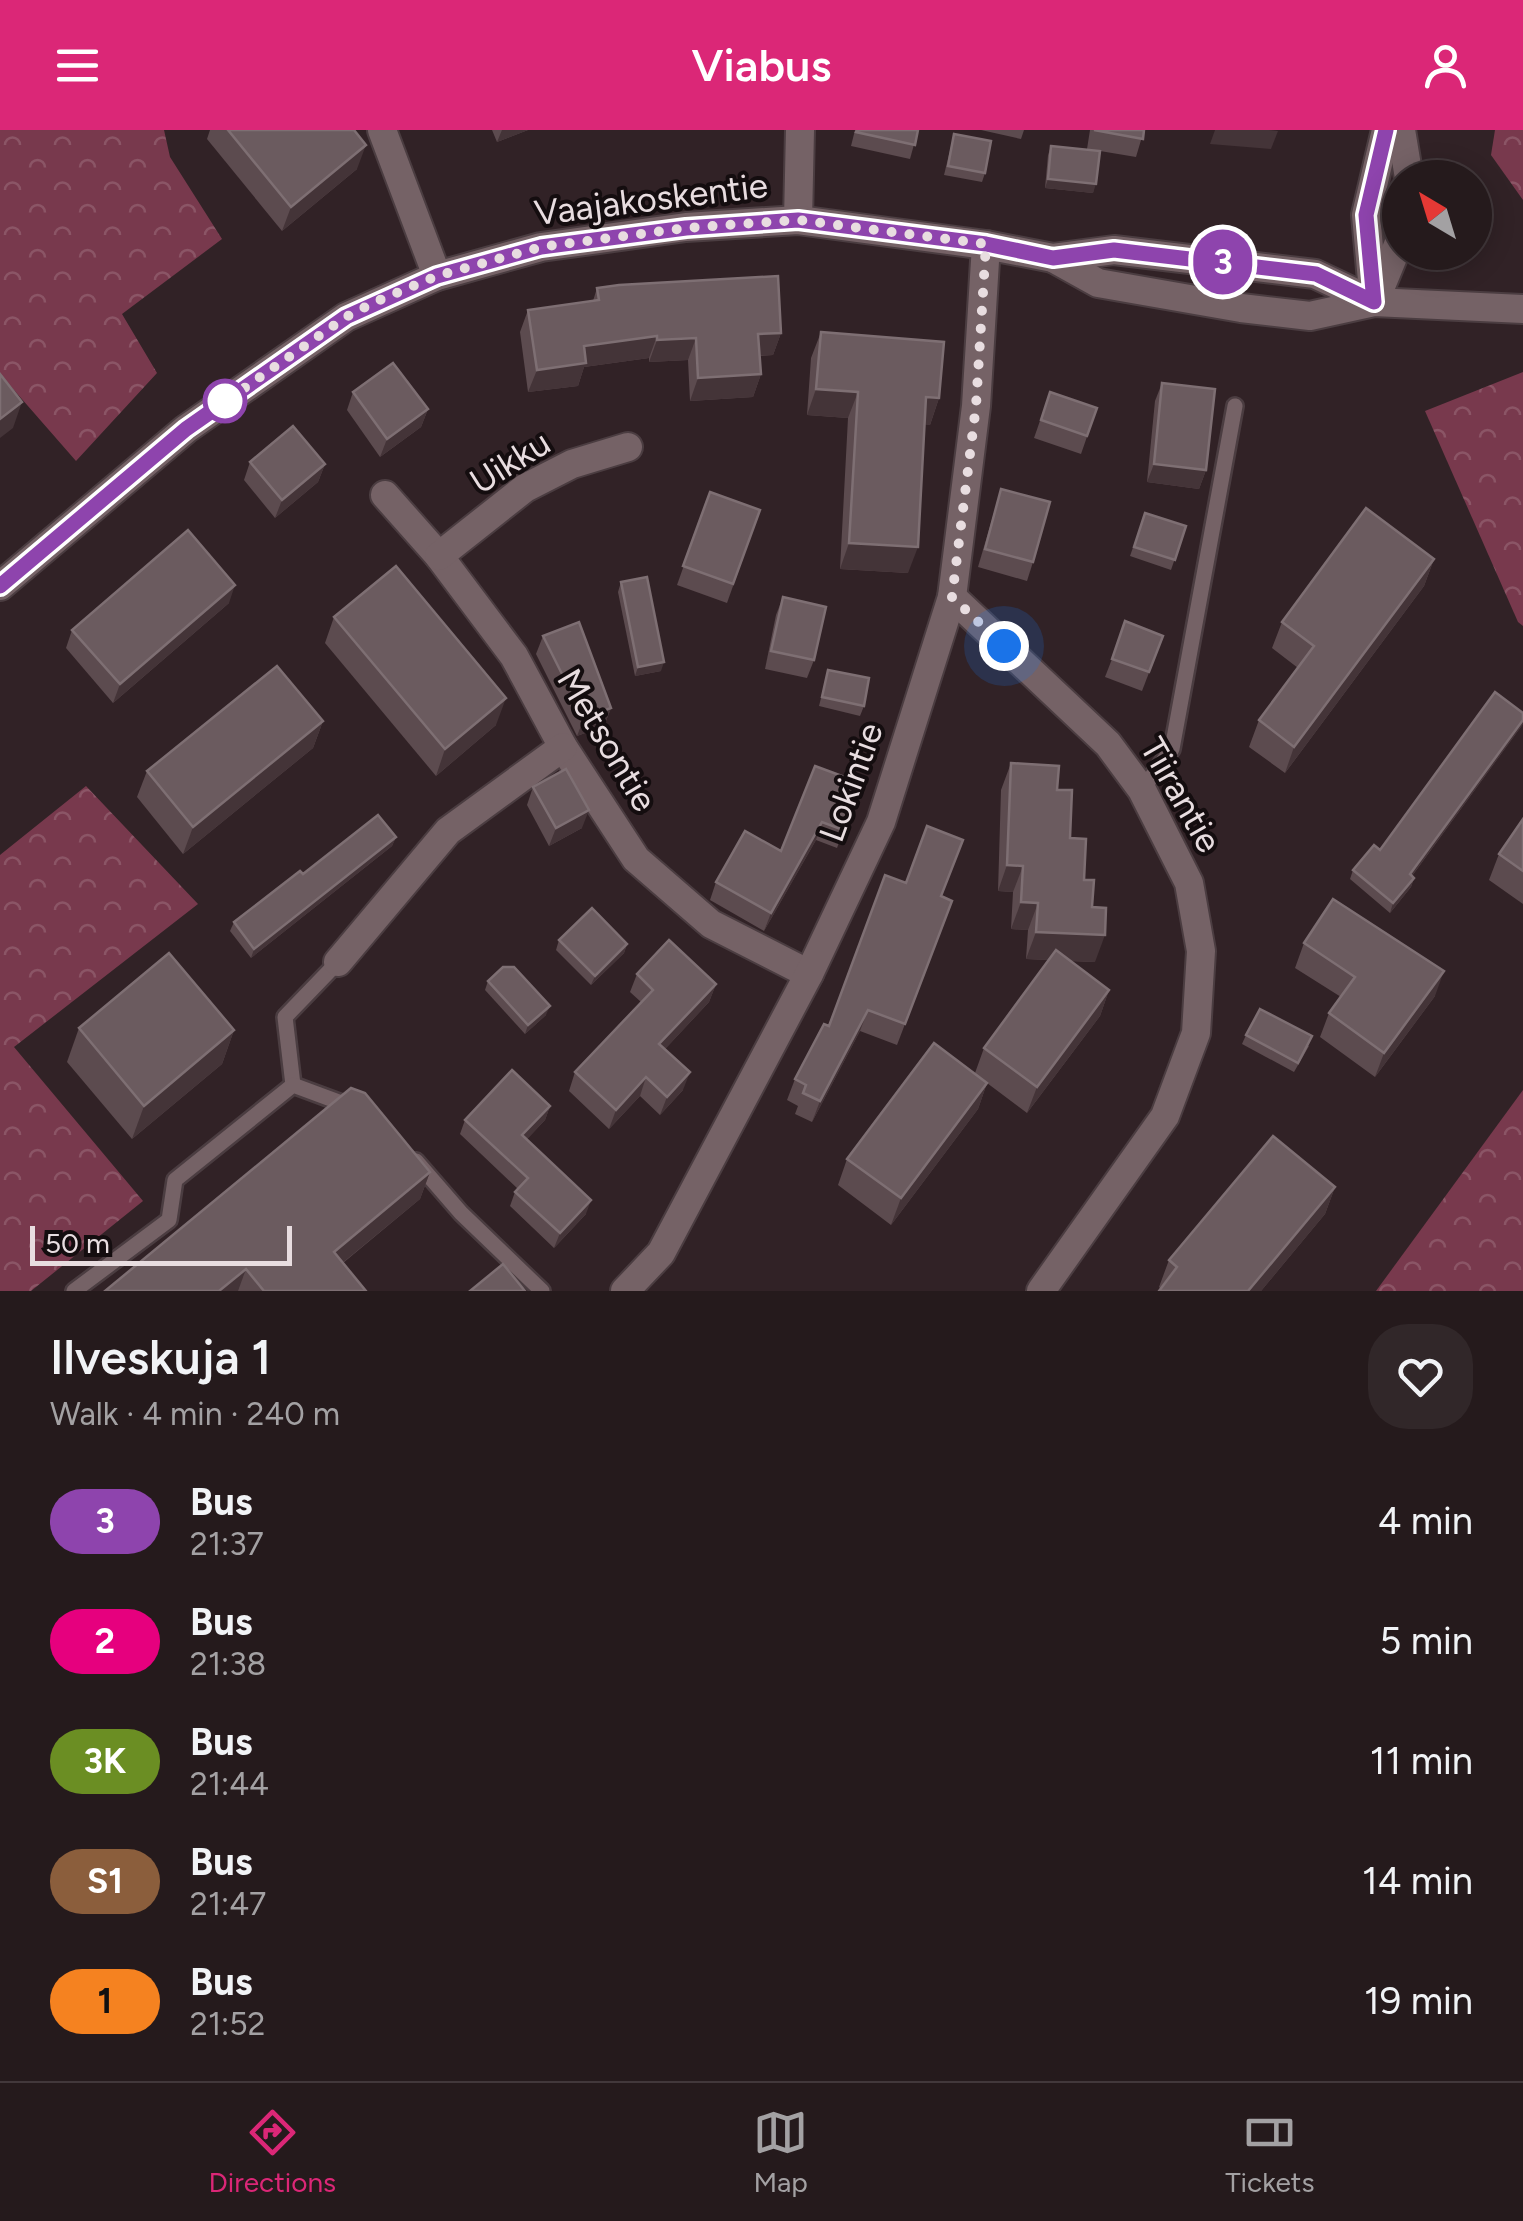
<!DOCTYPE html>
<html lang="en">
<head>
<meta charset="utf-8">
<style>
	:root { --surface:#251a1c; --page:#312729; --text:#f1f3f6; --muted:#a3a1a3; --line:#42383b; --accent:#db2777 }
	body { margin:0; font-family:Figtree,sans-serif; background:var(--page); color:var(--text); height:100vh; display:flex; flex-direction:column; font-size:38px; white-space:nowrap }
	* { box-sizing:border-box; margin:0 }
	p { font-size:32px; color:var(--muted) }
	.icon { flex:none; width:55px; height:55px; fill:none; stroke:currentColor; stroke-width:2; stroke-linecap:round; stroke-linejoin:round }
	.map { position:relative; height:1161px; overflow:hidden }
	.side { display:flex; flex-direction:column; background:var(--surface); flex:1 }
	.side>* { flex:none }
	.badge { padding:0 20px; border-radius:32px; font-size:35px; line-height:65px }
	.needle { width:65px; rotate:322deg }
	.tools { position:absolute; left:1382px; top:30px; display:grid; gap:20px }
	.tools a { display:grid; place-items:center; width:110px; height:110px; border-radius:50%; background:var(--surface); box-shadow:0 5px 25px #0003,0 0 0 2px var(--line); font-size:50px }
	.scale { position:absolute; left:30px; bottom:25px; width:262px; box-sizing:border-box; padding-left:10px; border:5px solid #e8dde0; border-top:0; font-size:28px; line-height:35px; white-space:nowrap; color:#e8dde0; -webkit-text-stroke:8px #140d0f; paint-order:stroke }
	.you { position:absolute; width:50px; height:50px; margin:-25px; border:8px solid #fff; border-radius:50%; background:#1a73e8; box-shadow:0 0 0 15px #1a73e833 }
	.map>.badge { position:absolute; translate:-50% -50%; box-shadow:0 0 0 5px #fff }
	.round { display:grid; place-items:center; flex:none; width:105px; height:105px; border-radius:40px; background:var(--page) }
	.summary { display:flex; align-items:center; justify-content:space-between; height:170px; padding:0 50px }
	h1 { font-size:48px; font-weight:600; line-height:75px }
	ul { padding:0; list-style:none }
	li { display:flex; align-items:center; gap:30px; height:120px; padding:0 50px }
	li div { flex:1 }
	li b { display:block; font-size:38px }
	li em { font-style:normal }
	li .badge { min-width:110px; font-weight:700; text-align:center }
	header { display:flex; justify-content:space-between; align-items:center; height:130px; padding:0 50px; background:var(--accent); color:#fff; font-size:45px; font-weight:600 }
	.tabs { display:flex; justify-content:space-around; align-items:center; height:140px; border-top:2px solid var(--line); background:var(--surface); font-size:28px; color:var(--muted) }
	.tabs a { display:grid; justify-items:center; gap:5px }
	.tabs .active { color:var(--accent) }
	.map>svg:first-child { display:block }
	.forest { fill:url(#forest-crowns) }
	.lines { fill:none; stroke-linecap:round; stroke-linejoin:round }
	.service-casing { stroke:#4b3d41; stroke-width:20 }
	.minor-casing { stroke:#4b3d41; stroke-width:32 }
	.tertiary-casing { stroke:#4b3d41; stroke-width:32 }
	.secondary-casing { stroke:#4b3d41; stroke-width:32 }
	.service { stroke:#756266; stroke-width:15 }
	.minor { stroke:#756266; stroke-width:28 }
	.tertiary { stroke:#756266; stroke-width:28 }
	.secondary { stroke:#756266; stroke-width:28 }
	.wall { fill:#5c4b4f }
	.shaded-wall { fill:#443438 }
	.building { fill:#6b5b5f; stroke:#7e6f73; stroke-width:2.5 }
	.line-casing { stroke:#fff; stroke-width:22 }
	.line { stroke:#8e44ad; stroke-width:15 }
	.walk { stroke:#e8dde0; stroke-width:10; stroke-dasharray:0 18 }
	.stop-dot { fill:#fff; stroke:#8e44ad; stroke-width:5 }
	.labels { text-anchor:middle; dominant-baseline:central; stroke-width:8; stroke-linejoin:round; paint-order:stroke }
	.street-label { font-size:35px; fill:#e8dde0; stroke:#140d0f }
</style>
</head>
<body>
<header><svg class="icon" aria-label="menu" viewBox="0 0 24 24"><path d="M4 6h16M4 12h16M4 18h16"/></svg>Viabus<svg class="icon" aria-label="person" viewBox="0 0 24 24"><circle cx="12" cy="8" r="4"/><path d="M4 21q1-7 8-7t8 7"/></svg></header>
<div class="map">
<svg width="1523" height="1161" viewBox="0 0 1523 1161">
	<defs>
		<pattern id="forest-crowns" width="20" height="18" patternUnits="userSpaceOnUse" patternTransform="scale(2.5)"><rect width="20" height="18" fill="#78394d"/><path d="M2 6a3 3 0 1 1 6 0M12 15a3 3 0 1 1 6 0" fill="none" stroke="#8b5566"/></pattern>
	</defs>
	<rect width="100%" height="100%" fill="#312226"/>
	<g class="forest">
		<polygon points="0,0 164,0 170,27 222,109 122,184 157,243 76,331 0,244"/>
		<polygon points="1495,0 1523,0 1523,70 1491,25"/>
		<polygon points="1523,242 1523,496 1518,492 1425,281"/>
		<polygon points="86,656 198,774 14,917 143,1071 31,1161 0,1161 0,725"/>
		<polygon points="1523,960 1523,1161 1376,1161"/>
	</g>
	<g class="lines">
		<defs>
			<g id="service">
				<polyline points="1142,660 1172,619 1235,276"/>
				<polyline points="293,955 285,887 338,832"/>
				<polyline points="416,1031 461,1083 542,1161"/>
				<polyline points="74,1161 169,1090 175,1050 293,955 355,978"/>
			</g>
			<g id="minor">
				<polyline points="798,90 800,0"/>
				<polyline points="385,365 439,426 514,526 563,617 636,729 711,794 809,844"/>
				<polyline points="439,426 525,358 572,334 628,317"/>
				<polyline points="952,467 1108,614 1142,660 1189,753 1201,821 1196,903 1165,986 1041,1161"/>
				<polyline points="338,832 448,701 563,617"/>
				<polyline points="625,1161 661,1123 809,844 881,692 952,467 976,276 986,115"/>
			</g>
			<g id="tertiary">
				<polyline points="382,0 437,146"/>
				<polyline points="1401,0 1409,48"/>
				<polyline points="1377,166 1400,110"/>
				<polyline points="1374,172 1366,85 1386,0"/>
			</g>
			<g id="secondary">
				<polyline points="1053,128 1098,153 1241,178 1310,186 1374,172 1523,179"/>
				<polyline points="0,456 186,299 346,187 437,146 541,117 686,97 798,90 986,115 1053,128 1114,120 1315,144 1374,172"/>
			</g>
		</defs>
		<use href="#service" class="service-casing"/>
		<use href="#minor" class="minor-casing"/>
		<use href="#tertiary" class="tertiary-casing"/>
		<use href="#secondary" class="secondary-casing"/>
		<use href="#service" class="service"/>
		<use href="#minor" class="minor"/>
		<use href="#tertiary" class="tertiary"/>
		<use href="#secondary" class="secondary"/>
	</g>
	<g class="wall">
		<polygon points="210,0 354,0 357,39 282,101 207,9"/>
		<polygon points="492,0 528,0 497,12"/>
		<polygon points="855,0 918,0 910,29 851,16"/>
		<polygon points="981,0 1024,0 1021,9"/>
		<polygon points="1090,0 1144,0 1136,27 1100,21 1093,63 1045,58 1048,25 1051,16 1087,19"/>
		<polygon points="954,4 985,43 982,52 944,45"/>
		<polygon points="597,158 781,203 773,225 760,226 761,244 753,267 690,271 688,230 649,232 649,228 584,237 578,256 528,262 520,202 528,180 593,171"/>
		<polygon points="821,202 939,268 930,295 925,294 908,443 840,439 848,288 807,285 811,228"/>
		<polygon points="1162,253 1206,340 1199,359 1147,352 1155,271"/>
		<polygon points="353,262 428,279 421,297 380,327 347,280"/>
		<polygon points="1050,262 1097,278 1081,324 1034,308"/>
		<polygon points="250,332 325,334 318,352 275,388 244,350"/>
		<polygon points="1001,359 1033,432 1027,451 978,437"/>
		<polygon points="710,362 760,380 727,473 677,455"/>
		<polygon points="1145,383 1186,396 1171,440 1130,426"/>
		<polygon points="1434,429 1424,456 1285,643 1249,617 1259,590 1298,538 1272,518 1282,492"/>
		<polygon points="621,452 661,541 635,546 618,462"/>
		<polygon points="783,467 814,530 807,548 765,539 776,485"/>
		<polygon points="229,473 113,573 66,518 72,500"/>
		<polygon points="334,487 496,595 436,646 325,513"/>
		<polygon points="543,506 611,578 604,596 577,606 536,524"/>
		<polygon points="1163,506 1142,561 1105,547 1112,529"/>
		<polygon points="828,540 864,576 860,586 819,576"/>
		<polygon points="323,591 313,618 183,724 137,667 147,641"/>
		<polygon points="1523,594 1412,746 1414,748 1411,757 1390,783 1350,749 1353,740 1380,720"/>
		<polygon points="1011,633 1057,660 1070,708 1092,777 1095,832 1070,831 1109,860 1100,886 1027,983 987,953 978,979 891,1095 838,1055 847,1029 975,943 984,918 1049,830 1026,829 1028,800 1011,799 1013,762 998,761 1001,660"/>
		<polygon points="861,653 837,718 816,710 764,801 710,770 716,752 781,721"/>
		<polygon points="533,657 582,698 549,716 527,675"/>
		<polygon points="1523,689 1523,774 1489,750 1499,724"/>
		<polygon points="396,707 392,716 251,828 230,801 234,792 303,744"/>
		<polygon points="942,766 952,771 897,915 860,901 812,992 795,984 798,976 787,970 795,949 829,896"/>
		<polygon points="559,810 627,814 624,823 591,855 556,820"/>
		<polygon points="1304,813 1435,866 1375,947 1320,907 1329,883 1341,867 1295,838"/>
		<polygon points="637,844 716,854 709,872 665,919 683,960 660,985 640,966 609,999 569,961 575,942 641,872 630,862"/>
		<polygon points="488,851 546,885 525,904 485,860"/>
		<polygon points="79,898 234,900 222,934 132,1009 67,932"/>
		<polygon points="1246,905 1309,916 1294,942 1242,914"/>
		<polygon points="550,976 545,990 527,1009 586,1084 554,1118 510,1076 515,1062 518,1059 460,1004 465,990"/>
		<polygon points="430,1042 420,1069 343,1133 366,1161 105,1161"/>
		<polygon points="1335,1057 1325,1084 1261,1161 1159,1161 1161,1159 1159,1157 1169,1130"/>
	</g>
	<g class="shaded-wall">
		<polygon points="502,0 528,0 497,12"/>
		<polygon points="1215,0 1269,0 1278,1 1271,19 1210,14"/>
		<polygon points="366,15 357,39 282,101 291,77"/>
		<polygon points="1048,49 1096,54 1093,63 1045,58"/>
		<polygon points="781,203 773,225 750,226 758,204"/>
		<polygon points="657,206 649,228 584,237 578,256 528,262 537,240 584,216"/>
		<polygon points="696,208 688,230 649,232 657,210"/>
		<polygon points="761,244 753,267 690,271 698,248"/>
		<polygon points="816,259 858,262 848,288 807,285"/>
		<polygon points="926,267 939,268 930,295 916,294"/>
		<polygon points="22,272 13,298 0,308 0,289"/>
		<polygon points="428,279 421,297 380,327 387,309"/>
		<polygon points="325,334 318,352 275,388 282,370"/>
		<polygon points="1154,334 1206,340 1199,359 1147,352"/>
		<polygon points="849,413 918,417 908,443 840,439"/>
		<polygon points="1434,429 1424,456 1285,643 1294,617"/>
		<polygon points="235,455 229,473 113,573 120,554"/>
		<polygon points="664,532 661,541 635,546 638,537"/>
		<polygon points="506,568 496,595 436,646 445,619"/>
		<polygon points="611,578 604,596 577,606 584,588"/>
		<polygon points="1523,590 1523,594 1406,754 1410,744"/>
		<polygon points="323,591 313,618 183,724 193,697"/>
		<polygon points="589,680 582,698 549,716 556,698"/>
		<polygon points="822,692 816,710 764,801 771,783"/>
		<polygon points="396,707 392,716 251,828 254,819"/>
		<polygon points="1007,735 1023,736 1013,762 998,761"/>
		<polygon points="1414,748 1411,757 1390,783 1393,773"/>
		<polygon points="1021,772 1038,773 1028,800 1011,799"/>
		<polygon points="1036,802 1105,805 1095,832 1026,829"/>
		<polygon points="627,814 624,823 591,855 595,846"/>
		<polygon points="1444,841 1435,866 1375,947 1384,923"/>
		<polygon points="716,854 709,872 653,932 659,914"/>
		<polygon points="1109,860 1100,886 1027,983 1037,957"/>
		<polygon points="550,876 546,885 525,904 528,895"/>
		<polygon points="868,880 860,901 812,992 820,971"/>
		<polygon points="234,900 222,934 132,1009 144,976"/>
		<polygon points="690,942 683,960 660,985 667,967"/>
		<polygon points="646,947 640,966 609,999 616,980"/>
		<polygon points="987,953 978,979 891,1095 901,1068"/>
		<polygon points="550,976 545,990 517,1020 522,1005"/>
		<polygon points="430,1042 420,1069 324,1148 334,1122"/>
		<polygon points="1335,1057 1325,1084 1261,1161 1248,1161"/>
		<polygon points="591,1070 586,1084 554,1118 560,1103"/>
		<polygon points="246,1139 238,1161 219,1161"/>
	</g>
	<g class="building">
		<polygon points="228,0 354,0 366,15 291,77"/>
		<polygon points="857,0 918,0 915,15 856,2"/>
		<polygon points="1094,0 1144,0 1143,9"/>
		<polygon points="954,4 991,11 985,43 948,36"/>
		<polygon points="1051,16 1100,21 1096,54 1048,49"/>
		<polygon points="778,146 781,203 758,204 761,244 698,248 696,208 657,210 657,206 584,216 586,233 537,240 528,180 599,170 597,158 619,155"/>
		<polygon points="821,202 944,212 939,268 926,267 918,417 849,413 858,262 816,259"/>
		<polygon points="393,233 428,279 387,309 353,262"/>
		<polygon points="0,244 22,272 0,289"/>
		<polygon points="1162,253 1215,259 1206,340 1154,334"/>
		<polygon points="1050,262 1097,278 1087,306 1041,290"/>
		<polygon points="293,296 325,334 282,370 250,332"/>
		<polygon points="1001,359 1050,372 1033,432 985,419"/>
		<polygon points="710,362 760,380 733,454 683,436"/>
		<polygon points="1366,378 1434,429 1294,617 1259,590 1314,516 1282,492"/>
		<polygon points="1145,383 1186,396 1175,430 1134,417"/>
		<polygon points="188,400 235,455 120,554 72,500"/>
		<polygon points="396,436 506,568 445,619 334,487"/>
		<polygon points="647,447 664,532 638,537 621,452"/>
		<polygon points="783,467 826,477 814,530 771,521"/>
		<polygon points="1125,491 1163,506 1149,542 1112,529"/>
		<polygon points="579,492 611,578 584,588 543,506"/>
		<polygon points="277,536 323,591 193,697 147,641"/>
		<polygon points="828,540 869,548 864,576 822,567"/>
		<polygon points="1495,562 1523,583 1523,590 1410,744 1414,748 1393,773 1353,740 1374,715 1380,720"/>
		<polygon points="1011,633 1059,636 1057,660 1072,660 1070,708 1086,709 1084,750 1094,750 1092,777 1106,778 1105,805 1036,802 1038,773 1021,772 1023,736 1007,735"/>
		<polygon points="815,636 861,653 843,700 822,692 771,783 716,752 745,701 781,721"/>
		<polygon points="566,639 589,680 556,698 533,657"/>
		<polygon points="378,685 396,707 254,819 234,792 300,741 303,744"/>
		<polygon points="1523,689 1523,741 1499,724"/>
		<polygon points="927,696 963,710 941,766 952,771 905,894 868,880 820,971 803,963 806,955 795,949 824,894 829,896 885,745 906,753"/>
		<polygon points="1333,769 1444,841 1384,923 1329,883 1355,847 1304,813"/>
		<polygon points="592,778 627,814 595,846 559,810"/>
		<polygon points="669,810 716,854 659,914 690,942 667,967 646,947 616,980 575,942 653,860 637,844"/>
		<polygon points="1056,820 1109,860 1037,957 984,918"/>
		<polygon points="169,823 234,900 144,976 79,898"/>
		<polygon points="503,837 514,837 550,876 528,895 488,851"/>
		<polygon points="1260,879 1312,906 1298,933 1246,905"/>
		<polygon points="934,913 987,953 901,1068 847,1029"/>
		<polygon points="512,940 550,976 522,1005 591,1070 560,1103 515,1062 528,1048 465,990"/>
		<polygon points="351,958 365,963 430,1042 334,1122 366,1161 264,1161 246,1139 219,1161 105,1161"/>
		<polygon points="1273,1006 1335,1057 1248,1161 1159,1161 1177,1137 1169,1130"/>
		<polygon points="503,1134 525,1161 470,1161"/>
	</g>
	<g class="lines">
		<defs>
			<polyline id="line" points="0,456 186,299 346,187 437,146 541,117 686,98 798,90 986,114 1053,128 1114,120 1316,144 1374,172 1366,85 1386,0"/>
		</defs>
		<use href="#line" class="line-casing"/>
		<use href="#line" class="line"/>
		<polyline class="walk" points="225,271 213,280 346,187 375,172 437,146 541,117 686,98 798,90 986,114 976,276 952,467 1004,516"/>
	</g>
	<circle class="stop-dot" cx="225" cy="271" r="20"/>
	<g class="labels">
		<g class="street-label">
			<text transform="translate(651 69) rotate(-7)">Vaajakoskentie</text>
			<text transform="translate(510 332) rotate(-32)">Uikku</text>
			<text transform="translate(607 610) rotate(59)">Metsontie</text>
			<text transform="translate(851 652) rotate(-70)">Lokintie</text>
			<text transform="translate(1181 665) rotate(60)">Tiirantie</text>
		</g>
	</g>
</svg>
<div class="tools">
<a><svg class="needle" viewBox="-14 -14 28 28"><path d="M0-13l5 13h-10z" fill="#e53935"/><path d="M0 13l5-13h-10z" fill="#a3a1a3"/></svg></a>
</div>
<div class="scale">50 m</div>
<div class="you" style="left:1004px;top:516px"></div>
<b class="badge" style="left:1223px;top:132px;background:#8e44ad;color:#fff">3</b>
</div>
<section class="side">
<div class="summary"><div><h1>Ilveskuja 1</h1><p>Walk · 4 min · 240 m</p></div><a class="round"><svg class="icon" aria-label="heart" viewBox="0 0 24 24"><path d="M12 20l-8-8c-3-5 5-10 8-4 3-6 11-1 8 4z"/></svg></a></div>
<ul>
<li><span class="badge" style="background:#8e44ad;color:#fff">3</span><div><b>Bus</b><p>21:37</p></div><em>4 min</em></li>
<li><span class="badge" style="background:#e6007e;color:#fff">2</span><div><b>Bus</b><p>21:38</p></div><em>5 min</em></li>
<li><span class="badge" style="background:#6b8e23;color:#fff">3K</span><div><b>Bus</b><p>21:44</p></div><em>11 min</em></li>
<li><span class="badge" style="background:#8b5e3c;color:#fff">S1</span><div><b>Bus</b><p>21:47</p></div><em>14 min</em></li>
<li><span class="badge" style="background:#f58220;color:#111">1</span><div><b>Bus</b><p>21:52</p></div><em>19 min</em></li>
</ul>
</section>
<nav class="tabs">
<a class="active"><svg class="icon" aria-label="directions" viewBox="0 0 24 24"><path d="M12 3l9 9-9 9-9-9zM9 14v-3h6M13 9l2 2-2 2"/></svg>Directions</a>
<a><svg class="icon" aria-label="map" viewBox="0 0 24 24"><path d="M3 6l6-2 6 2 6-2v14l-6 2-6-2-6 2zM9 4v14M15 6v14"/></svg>Map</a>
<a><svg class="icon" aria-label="tickets" viewBox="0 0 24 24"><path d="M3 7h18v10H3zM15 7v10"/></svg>Tickets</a>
</nav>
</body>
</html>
